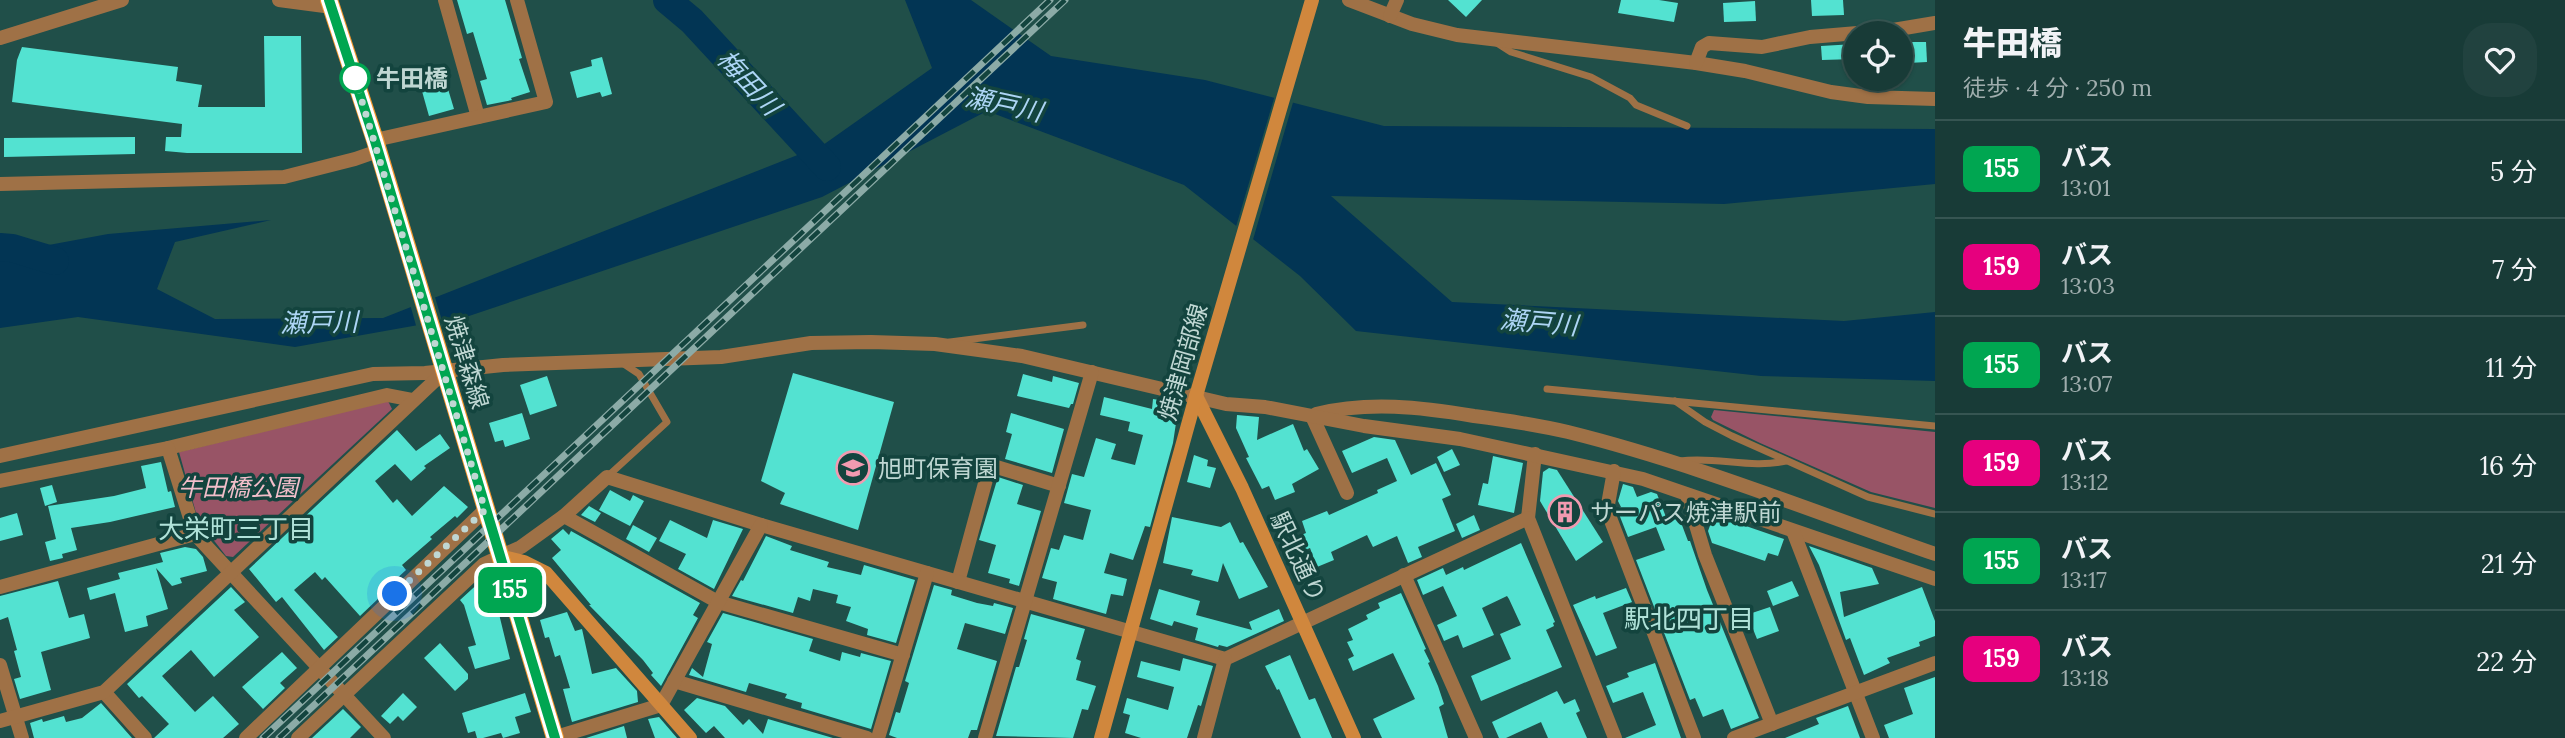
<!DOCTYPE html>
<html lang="ja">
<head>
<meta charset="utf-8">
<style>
	:root { --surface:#183b37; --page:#21423f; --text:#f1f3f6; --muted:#9fadad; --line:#365552 }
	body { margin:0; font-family:Lora,"Noto Sans JP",serif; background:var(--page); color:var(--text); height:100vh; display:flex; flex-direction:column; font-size:26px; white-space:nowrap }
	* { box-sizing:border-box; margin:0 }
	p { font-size:23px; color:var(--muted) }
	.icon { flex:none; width:38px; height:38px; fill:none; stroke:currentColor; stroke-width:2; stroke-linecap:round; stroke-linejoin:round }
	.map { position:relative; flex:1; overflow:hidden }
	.drawer { display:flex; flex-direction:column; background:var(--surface); width:630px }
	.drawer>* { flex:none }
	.badge { padding:0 14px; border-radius:10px; font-size:24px; line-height:46px }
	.fabs { position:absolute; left:1843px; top:21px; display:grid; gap:14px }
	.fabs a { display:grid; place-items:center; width:70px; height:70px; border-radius:50%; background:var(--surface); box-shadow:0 2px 5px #0004,0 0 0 2px var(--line); font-size:35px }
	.you { position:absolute; width:35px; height:35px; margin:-18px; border:5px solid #fff; border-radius:50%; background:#1a73e8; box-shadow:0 0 0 10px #1a73e833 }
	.map>.badge { position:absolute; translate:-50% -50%; box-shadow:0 0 0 4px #fff }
	.round { display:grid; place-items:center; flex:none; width:74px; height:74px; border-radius:28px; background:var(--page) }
	.head { display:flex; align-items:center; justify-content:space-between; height:119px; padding:0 28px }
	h1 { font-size:33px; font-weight:800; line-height:52px }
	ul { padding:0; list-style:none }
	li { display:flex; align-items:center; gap:21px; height:98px; padding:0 28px; border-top:2px solid var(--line) }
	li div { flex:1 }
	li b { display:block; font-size:26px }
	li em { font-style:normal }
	li .badge { min-width:77px; font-weight:700; text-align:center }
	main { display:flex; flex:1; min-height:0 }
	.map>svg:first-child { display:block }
	.green { fill:#985466 }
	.water { fill:#023554 }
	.pier { fill:#204f49 }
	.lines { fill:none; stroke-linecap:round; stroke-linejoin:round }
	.river { stroke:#023554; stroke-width:28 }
	.building { fill:#53e2d1 }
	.lane { stroke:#9f7146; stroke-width:7 }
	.street { stroke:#9f7146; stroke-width:14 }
	.secondary { stroke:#d0873d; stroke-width:14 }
	.primary { stroke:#f5982e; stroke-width:18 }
	.rail-casing { stroke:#8caba7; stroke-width:7 }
	.rail { stroke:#13443e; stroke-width:4.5; stroke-dasharray:13; stroke-linecap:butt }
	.line-casing { stroke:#fff; stroke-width:16 }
	.line { stroke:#00a651; stroke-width:10 }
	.walk { stroke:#bfd7d3; stroke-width:7; stroke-dasharray:0 12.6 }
	.stop-dot { fill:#fff; stroke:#00a651; stroke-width:3.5 }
	.labels { text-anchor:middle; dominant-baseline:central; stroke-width:7; stroke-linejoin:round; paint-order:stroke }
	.stop-label { font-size:24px; font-weight:bold; fill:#bfd7d3; stroke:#13443e; text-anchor:start }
	.street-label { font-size:24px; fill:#bfd7d3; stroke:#13443e }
	.poi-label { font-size:24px; fill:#bfd7d3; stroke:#13443e; text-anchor:start }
	.park-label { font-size:24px; font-style:italic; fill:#f2beca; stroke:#13443e }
	.water-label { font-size:26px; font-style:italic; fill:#add5f5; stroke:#13443e }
	.neighbourhood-label { font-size:26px; fill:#b0e2d9; stroke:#13443e }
</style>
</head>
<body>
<main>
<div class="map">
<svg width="1935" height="738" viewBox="0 0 1935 738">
	<rect width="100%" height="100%" fill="#204f49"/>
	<g class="green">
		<polygon points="388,401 392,409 233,557 226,556 198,520 179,452"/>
		<polygon points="1714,410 1935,432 1935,508 1871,492 1760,443 1713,420 1711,417"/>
	</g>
	<polygon class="water" points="905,0 971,0 1051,56 1205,80 1384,126 1935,129 1935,184 1724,204 1331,196 1452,302 1844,321 1935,312 1935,381 1761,376 1356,331 1300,276 1184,185 987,111 822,197 469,316 295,347 78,317 0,328 0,254 108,234 271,220 175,242 157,289 215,319 383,318 823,145 932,68"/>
	<g class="pier">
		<polygon points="1275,95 1294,99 1252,243 1235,230"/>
		<polygon points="434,294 443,324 417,329 410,304"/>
	</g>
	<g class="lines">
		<g class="river">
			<polyline points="667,0 692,21 827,167"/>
			<polyline points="0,247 12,248 55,261"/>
		</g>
	</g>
	<g class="building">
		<polygon points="457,0 505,0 522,58 519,59 530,92 511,98 512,100 487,105 480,81 487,79 473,32 467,34"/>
		<polygon points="1448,0 1482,0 1466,17"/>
		<polygon points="1621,0 1659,0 1678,3 1674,22 1618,13"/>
		<polygon points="1811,0 1843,0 1844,15 1812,16"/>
		<polygon points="1755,1 1756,21 1724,22 1723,3"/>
		<polygon points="264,36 301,36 302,153 187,153 165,151 166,137 181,137 182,124 12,102 17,60 22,47 178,67 176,81 202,85 198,107 265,107"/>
		<polygon points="1907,42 1926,42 1927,62 1908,63"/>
		<polygon points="1855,44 1855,59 1822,60 1821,46"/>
		<polygon points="602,57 612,94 602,97 600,92 577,98 570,72 592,66 591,60"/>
		<polygon points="442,69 454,109 429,116 418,77"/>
		<polygon points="135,137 135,154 4,157 4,138"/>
		<polygon points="793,373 894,402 858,530 780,504 785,493 761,481"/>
		<polygon points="1023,374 1052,382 1053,376 1079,383 1073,404 1071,404 1069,408 1017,396"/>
		<polygon points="547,376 557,406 530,415 520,385"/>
		<polygon points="1104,397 1152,409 1153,399 1179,403 1173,443 1150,527 1145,526 1133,560 1110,553 1104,573 1127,579 1123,596 1111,594 1106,614 1053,599 1057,582 1042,578 1051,548 1059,550 1064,535 1083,540 1091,510 1064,503 1072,474 1084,477 1096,438 1116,444 1111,459 1135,465 1143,435 1128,431 1130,422 1100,415"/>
		<polygon points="522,413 530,439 505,447 503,440 495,442 489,423"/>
		<polygon points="1011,413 1064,429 1052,473 1005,459 1012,434 1006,432"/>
		<polygon points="1237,415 1259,417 1257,440 1293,424 1304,451 1307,449 1319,469 1292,484 1295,492 1275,500 1269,486 1262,489 1246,458 1249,457 1236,428"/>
		<polygon points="397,430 416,451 440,434 450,448 424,466 426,468 411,481 395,464 375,481 393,503 397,499 412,516 444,486 468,507 457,518 455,516 430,537 432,539 402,565 406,570 380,594 381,596 360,616 325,577 322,580 315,572 294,590 338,637 324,650 282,597 276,602 249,569"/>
		<polygon points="1374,437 1395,440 1411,475 1436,463 1451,495 1442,499 1455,531 1418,547 1422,557 1408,563 1397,536 1373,547 1367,535 1331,552 1334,560 1317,567 1310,548 1293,555 1287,541 1306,533 1302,521 1327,511 1329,515 1378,493 1377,490 1397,481 1387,458 1352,473 1342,451"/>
		<polygon points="1452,449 1460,465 1444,472 1437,457"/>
		<polygon points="1194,455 1208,460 1207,466 1216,468 1210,488 1187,482"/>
		<polygon points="1493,456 1523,463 1514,513 1478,505 1483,483 1488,484"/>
		<polygon points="161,462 168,492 171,491 175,507 110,522 71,528 77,550 62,554 63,558 50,561 45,542 56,539 48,506 114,496 146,488 141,466"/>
		<polygon points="1549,468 1557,470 1603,542 1576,561 1540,501 1543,472"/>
		<polygon points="998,477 1023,485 1017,504 1041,511 1019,586 1009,583 1010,579 988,573 996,545 979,540"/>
		<polygon points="1623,484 1633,487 1637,497 1651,492 1657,494 1666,517 1677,512 1688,541 1690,541 1707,590 1759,718 1731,729 1723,709 1703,717 1695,698 1690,700 1636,560 1665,550 1656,527 1628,537 1617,509 1621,507 1618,501"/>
		<polygon points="52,485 57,502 45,506 40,488"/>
		<polygon points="610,490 630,501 633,495 644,501 630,526 599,510"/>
		<polygon points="589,506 601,513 595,522 581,515"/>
		<polygon points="17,513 23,535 0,541 0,518"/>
		<polygon points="1474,515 1480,530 1462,538 1456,524"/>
		<polygon points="1714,515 1784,539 1778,556 1768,553 1765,561 1712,543 1708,531"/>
		<polygon points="1172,517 1221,527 1230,522 1240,543 1243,542 1268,587 1239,599 1223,563 1218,582 1191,575 1193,570 1163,563"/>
		<polygon points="670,520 707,538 713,520 743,529 714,589 678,569 686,554 659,541"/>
		<polygon points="633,525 657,538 649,552 626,539"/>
		<polygon points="563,529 569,535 571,531 700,603 693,615 698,618 661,686 651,675 653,673 643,660 589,605 591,605 552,558 561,550 551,539"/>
		<polygon points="766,536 792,546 790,550 829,562 827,567 861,575 864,565 915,580 896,643 867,635 868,629 846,621 851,607 836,603 838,595 813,589 810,601 798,597 793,613 732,596 741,580 743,581"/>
		<polygon points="1521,543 1555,622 1553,623 1554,626 1546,630 1562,667 1481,701 1471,676 1511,659 1500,634 1521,625 1509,599 1507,596 1482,608 1494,635 1463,648 1458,635 1444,641 1437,625 1457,616 1443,586 1423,595 1417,580 1443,568 1446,575 1463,567 1464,570"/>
		<polygon points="1809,546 1872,568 1879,584 1840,592 1844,617 1922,587 1935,621 1935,636 1919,642 1920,646 1887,658 1890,663 1864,675 1850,638 1846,640 1819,565"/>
		<polygon points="185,547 196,549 203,557 207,571 180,578 182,583 172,586 156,568 168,609 146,616 148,626 125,632 115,593 90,600 87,588 120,579 118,573 163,562 160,553"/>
		<polygon points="490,577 510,659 475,669 468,647 476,645 464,605 460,600 483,579"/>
		<polygon points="58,581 69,618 84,614 90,638 41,652 51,690 20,699 14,679 21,677 14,651 17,650 8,617 0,620 0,596"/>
		<polygon points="1792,581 1799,596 1773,606 1767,591"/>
		<polygon points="934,585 952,590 951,595 977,603 993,606 994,603 1013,608 1005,634 965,623 957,649 997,661 977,730 971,730 968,738 897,738 889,735 896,712 900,713 909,683 905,681"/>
		<polygon points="231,587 245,602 234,610 259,637 214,677 191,650 162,676 195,712 213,696 239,724 223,738 154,738 169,724 142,696 139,698 127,684"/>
		<polygon points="1626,588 1632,602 1603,613 1617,648 1596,656 1573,605 1595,596 1596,599"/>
		<polygon points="1159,589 1200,601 1196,615 1252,630 1249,622 1279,609 1284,621 1227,647 1219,645 1218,647 1195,640 1198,628 1174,621 1172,626 1150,619"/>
		<polygon points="1401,593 1426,649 1424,650 1430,662 1428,663 1438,686 1444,704 1439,707 1448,738 1382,738 1373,719 1415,699 1393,653 1353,671 1348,659 1354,656 1347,642 1353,640 1348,629 1368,619 1366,615 1380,608 1378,603"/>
		<polygon points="1770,607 1779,631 1757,639 1753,629 1746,631 1740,617"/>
		<polygon points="567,612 575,631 582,629 592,674 616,668 637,691 638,702 572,722 563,689 570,688 560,655 555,657 549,637 545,638 540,620"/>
		<polygon points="723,613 813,639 809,651 840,661 842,652 860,657 861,653 891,661 871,729 801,708 802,703 785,698 787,694 749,683 746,692 689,675 692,668 703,677 712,644 707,642"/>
		<polygon points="1031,614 1085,629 1076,659 1081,661 1076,680 1096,686 1088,710 1082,709 1073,738 996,736 1016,667 1019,667 1027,640 1024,639"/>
		<polygon points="440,643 468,674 468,679 455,691 424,658"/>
		<polygon points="282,652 297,668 280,683 285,688 263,709 242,687"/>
		<polygon points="1290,655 1309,700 1315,698 1332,738 1301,738 1279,689 1277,690 1265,666"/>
		<polygon points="1183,658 1213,666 1201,706 1198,705 1187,738 1141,738 1125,733 1130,715 1123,713 1127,698 1168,710 1174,687 1137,677 1141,661 1180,671"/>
		<polygon points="1655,663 1681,738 1625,738 1656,725 1643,692 1613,703 1606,686 1629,677 1627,673"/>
		<polygon points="1935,677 1935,738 1889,738 1884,725 1913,714 1904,688"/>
		<polygon points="1557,691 1564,704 1575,699 1580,711 1576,713 1587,738 1548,738 1541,722 1506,738 1499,738 1492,722"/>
		<polygon points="403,693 417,707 403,721 398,716 390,724 381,716"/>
		<polygon points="525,693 531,712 515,717 520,733 503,738 501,733 483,738 477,738 475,731 468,733 462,713"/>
		<polygon points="697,698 725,706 743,725 749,719 763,734 768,719 833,738 725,738 714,726 706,733 684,710"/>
		<polygon points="101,703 132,738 34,738 30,723 42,719 43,722 64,716 66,722 82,718"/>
		<polygon points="1848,706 1860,738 1785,738 1819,724 1816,718"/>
		<polygon points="343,709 361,727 350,738 312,738"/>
		<polygon points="659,717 677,738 655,738 648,719"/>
		<polygon points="624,726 627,738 586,738"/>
	</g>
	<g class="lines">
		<g class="lane">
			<polyline points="1497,43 1511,52 1591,77 1630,98 1636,105 1687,126"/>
			<polyline points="950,342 1083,325"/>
			<polyline points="1547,389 1935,426"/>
			<polyline points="1675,401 1705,422 1732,436 1868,497 1935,514"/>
			<path d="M1680 461C1716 456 1750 469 1786 461"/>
			<polyline points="608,476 667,422 639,374 621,362"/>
		</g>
		<g class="street">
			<polyline points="279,0 332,7"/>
			<polyline points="445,0 478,117"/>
			<polyline points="1349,0 1412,24 1457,35 1696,63 1745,71 1831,92 1868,97 1935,99"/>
			<polyline points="1390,16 1397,0"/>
			<polyline points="0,38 122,0"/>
			<polyline points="1696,63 1702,47 1709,43 1762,47 1810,37 1893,30 1935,23"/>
			<polyline points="375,140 546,102 517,0"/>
			<polyline points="0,184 284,177 355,159 378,151"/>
			<path d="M1316 414C1368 401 1421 407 1474 416 1505 420 1537 425 1568 432 1693 463 1814 512 1935 554"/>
			<polyline points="1312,416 1347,493"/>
			<polyline points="168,448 387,395 413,400"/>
			<polyline points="1535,454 1528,518 1615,738"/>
			<polyline points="0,456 373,374 425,373 503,365 721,357 811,343 871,342 935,344 1022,356 1226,404 1265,407 1364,426 1460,439 1643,479 1935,579"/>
			<polyline points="1614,471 1607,510 1694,738"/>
			<polyline points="0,481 168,448 195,534 384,738"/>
			<polyline points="1687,495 1705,555 1772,724"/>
			<polyline points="564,516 718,602 903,655"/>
			<polyline points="1793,531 1873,738"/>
			<polyline points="1404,575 1476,738"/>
			<polyline points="958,582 990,465 1059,486"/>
			<polyline points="0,587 195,534"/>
			<polyline points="0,665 22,738"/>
			<polyline points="674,681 867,738"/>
			<polyline points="104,692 145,738"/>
			<polyline points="0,721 104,692 444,372"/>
			<polyline points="246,738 485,510"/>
			<polyline points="298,738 484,564 521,547 564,516 607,477 761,525 1225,659 1528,518"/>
			<polyline points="553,738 661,705 761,525"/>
			<polyline points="878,738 927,573"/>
			<polyline points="985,738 1092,372"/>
			<polyline points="1204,738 1225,659"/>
			<polyline points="1734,738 1935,663"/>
		</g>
		<g class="secondary">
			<polyline points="1196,396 1242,488 1354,738"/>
			<polyline points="499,556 524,562 546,573 690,738"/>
			<polyline points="1101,738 1196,396 1312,0"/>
		</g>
		<polyline class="primary" points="329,0 375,140 555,738"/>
		<defs>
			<g id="rail">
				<polyline points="263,738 1050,0"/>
				<polyline points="279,738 1065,0"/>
			</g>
		</defs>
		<use href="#rail" class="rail-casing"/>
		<use href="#rail" class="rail"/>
	</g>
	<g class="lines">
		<defs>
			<polyline id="line" points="329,0 375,141 555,738"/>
		</defs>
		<use href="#line" class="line-casing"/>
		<use href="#line" class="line"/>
		<polyline class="walk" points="355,78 485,510 395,594"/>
	</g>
	<defs>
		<symbol id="school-ring" viewBox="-11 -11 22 22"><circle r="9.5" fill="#13443e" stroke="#f29ab0" stroke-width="1.5"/><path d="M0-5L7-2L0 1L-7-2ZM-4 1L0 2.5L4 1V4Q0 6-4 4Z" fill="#f29ab0"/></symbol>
		<symbol id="building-ring" viewBox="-11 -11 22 22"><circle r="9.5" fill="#13443e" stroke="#f29ab0" stroke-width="1.5"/><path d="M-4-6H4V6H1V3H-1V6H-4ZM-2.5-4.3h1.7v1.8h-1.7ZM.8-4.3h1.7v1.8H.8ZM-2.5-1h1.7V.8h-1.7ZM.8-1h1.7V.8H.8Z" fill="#f29ab0"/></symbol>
	</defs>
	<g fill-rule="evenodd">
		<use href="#school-ring" x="834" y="449" width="38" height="38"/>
		<use href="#building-ring" x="1546" y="493" width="38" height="38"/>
	</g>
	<circle class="stop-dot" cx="355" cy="78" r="14"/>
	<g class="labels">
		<g class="stop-label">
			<text x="376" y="78">牛田橋</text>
		</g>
		<g class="street-label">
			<text transform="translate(467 362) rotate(73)">焼津森線</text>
			<text transform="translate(1183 362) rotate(-74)">焼津岡部線</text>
			<text transform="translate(1298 557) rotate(65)">駅北通り</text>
		</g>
		<g class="poi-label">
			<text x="878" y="468">旭町保育園</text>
			<text x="1590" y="512">サーパス焼津駅前</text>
		</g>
		<g class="park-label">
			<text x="238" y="487">牛田橋公園</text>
		</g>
		<g class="water-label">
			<text transform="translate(749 82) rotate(47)">梅田川</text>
			<text transform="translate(1004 104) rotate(12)">瀬戸川</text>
			<text transform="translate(319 322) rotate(-1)">瀬戸川</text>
			<text transform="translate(1539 322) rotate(5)">瀬戸川</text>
		</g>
		<g class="neighbourhood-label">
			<text x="236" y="528">大栄町三丁目</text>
			<text x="1689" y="618">駅北四丁目</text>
		</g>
	</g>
</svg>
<div class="fabs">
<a><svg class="icon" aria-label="locate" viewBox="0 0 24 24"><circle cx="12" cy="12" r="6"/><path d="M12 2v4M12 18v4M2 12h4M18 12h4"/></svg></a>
</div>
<div class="you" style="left:395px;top:594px"></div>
<b class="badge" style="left:510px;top:590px;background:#00a651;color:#fff">155</b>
</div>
<section class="drawer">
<div class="head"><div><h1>牛田橋</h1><p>徒歩 · 4 分 · 250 m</p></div><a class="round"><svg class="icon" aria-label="heart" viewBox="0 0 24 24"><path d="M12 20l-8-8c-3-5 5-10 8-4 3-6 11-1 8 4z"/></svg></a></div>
<ul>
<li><span class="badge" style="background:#00a651;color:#fff">155</span><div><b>バス</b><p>13:01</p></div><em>5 分</em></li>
<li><span class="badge" style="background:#e6007e;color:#fff">159</span><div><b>バス</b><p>13:03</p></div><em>7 分</em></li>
<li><span class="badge" style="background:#00a651;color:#fff">155</span><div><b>バス</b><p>13:07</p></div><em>11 分</em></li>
<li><span class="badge" style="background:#e6007e;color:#fff">159</span><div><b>バス</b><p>13:12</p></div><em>16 分</em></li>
<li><span class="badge" style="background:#00a651;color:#fff">155</span><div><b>バス</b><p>13:17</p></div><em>21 分</em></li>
<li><span class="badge" style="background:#e6007e;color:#fff">159</span><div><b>バス</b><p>13:18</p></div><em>22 分</em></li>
</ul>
</section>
</main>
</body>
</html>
